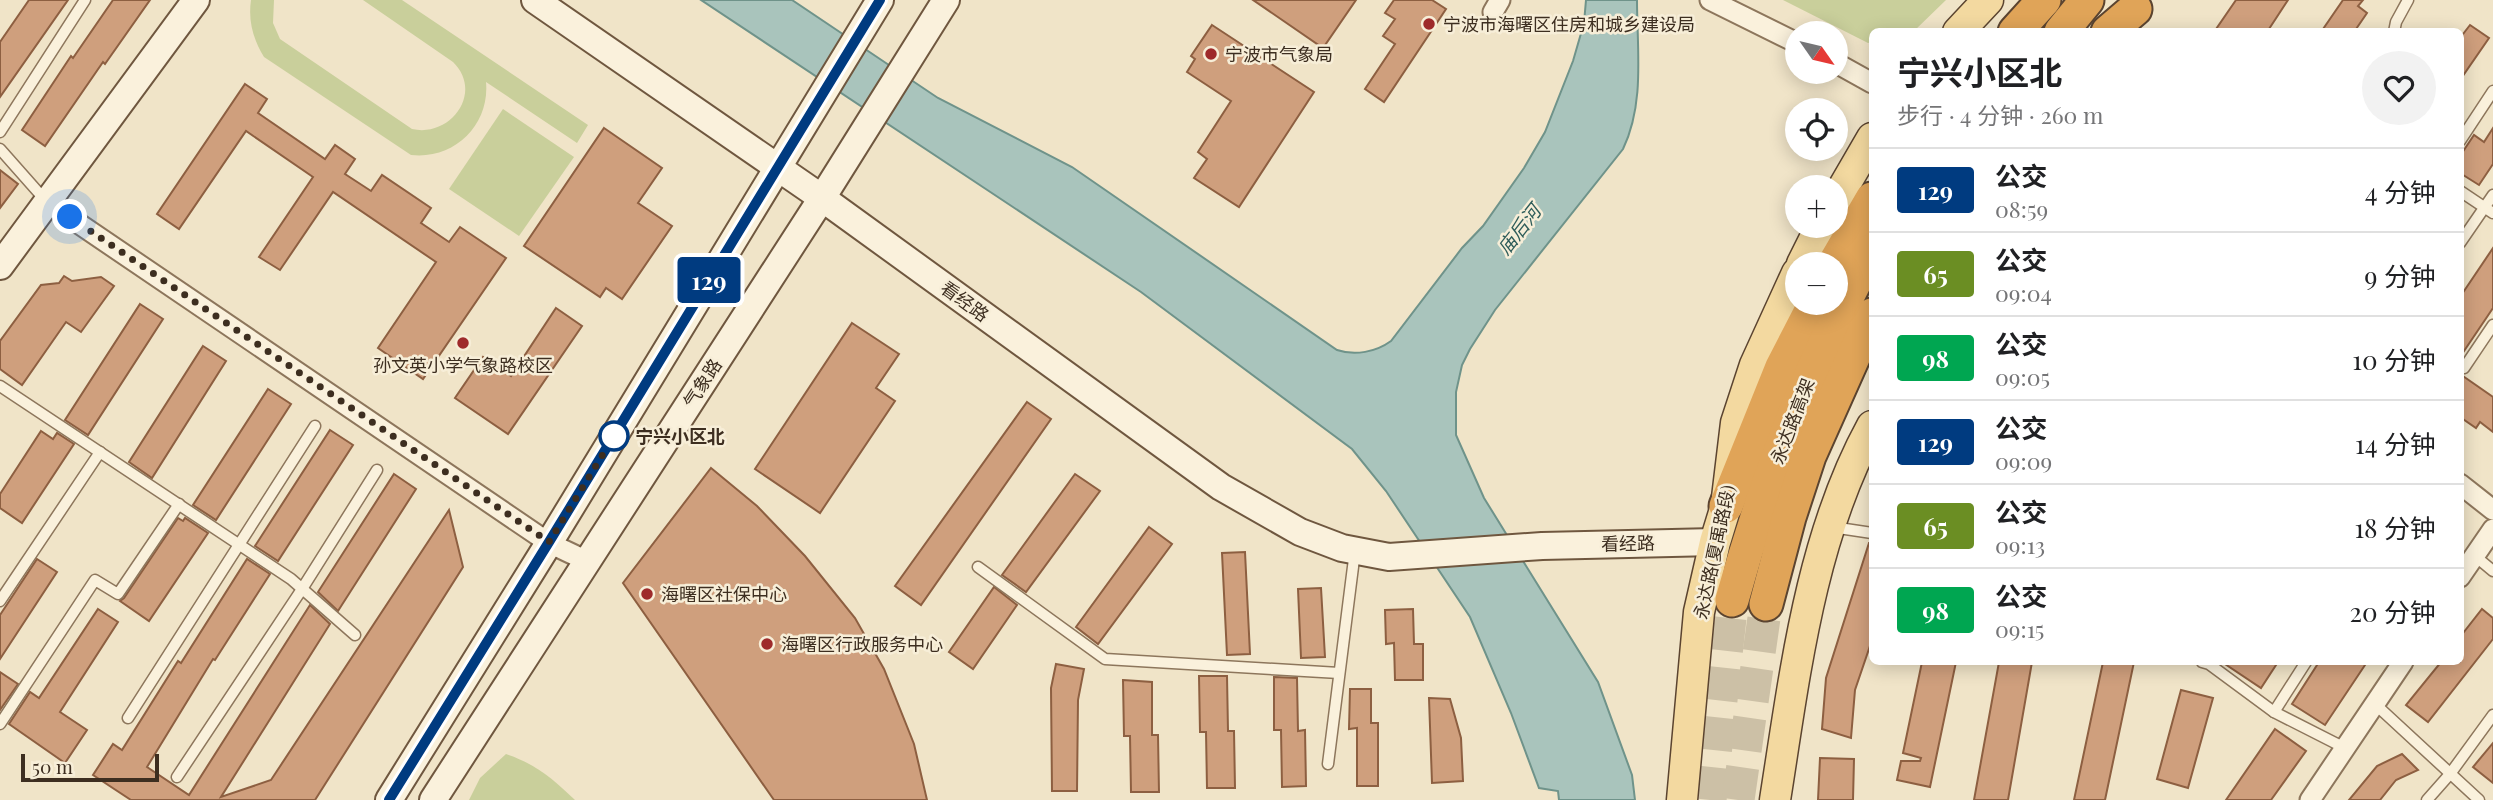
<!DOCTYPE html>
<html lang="zh">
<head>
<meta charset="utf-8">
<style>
	:root { --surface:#fff; --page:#f2f2f2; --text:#202124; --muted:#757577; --line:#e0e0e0 }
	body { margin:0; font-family:"Playfair Display","Noto Sans SC",serif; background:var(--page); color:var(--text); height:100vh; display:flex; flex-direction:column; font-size:26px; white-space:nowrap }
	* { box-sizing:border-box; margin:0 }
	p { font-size:23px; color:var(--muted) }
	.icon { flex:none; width:38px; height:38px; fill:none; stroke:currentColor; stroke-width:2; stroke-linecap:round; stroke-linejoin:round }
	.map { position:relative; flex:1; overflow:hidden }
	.details { position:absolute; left:1869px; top:28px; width:595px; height:637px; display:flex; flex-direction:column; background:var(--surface); border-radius:10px; box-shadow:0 4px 18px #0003 }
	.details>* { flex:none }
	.badge { padding:0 14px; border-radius:5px; font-size:24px; line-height:46px }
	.needle { width:46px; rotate:124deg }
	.buttons { position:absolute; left:1785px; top:21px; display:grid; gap:14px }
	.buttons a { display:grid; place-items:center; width:63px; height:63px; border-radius:50%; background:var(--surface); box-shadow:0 4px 18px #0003; font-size:35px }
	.scale { position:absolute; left:21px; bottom:18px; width:138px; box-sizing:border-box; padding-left:7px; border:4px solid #3d2e20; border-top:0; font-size:19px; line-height:24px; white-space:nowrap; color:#3d2e20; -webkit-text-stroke:5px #f7eed8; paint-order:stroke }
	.you { position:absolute; width:35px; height:35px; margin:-18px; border:5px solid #fff; border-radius:50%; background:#1a73e8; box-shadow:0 0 0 10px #1a73e833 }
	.map>.badge { position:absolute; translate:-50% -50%; box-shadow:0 0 0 4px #fff }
	.round { display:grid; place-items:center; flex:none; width:74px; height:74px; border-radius:37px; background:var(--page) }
	.head { display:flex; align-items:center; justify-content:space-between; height:119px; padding:0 28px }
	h1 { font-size:33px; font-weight:700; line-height:52px }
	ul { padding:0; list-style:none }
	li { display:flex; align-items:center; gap:21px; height:84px; padding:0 28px; border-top:2px solid var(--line) }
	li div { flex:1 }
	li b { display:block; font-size:26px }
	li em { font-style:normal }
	li .badge { min-width:77px; font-weight:700; text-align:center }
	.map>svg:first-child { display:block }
	.green { fill:#c9cf9b }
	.water { fill:#a9c4bc; stroke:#6f938a; stroke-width:2 }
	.building { fill:#cf9f7d; stroke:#8d5f41; stroke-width:2 }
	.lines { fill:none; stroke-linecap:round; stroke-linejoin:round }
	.highway-tunnel { stroke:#ccc0a6; stroke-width:33; stroke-dasharray:33 17; stroke-linecap:butt }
	.lane-casing { stroke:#8d765c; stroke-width:13 }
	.street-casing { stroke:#8d765c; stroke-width:23 }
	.secondary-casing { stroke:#6f573f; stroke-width:30 }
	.primary-casing { stroke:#5b4430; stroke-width:33 }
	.highway-casing { stroke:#5b4430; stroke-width:37 }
	.lane { stroke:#faf1dc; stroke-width:10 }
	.street { stroke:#faf1dc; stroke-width:19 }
	.secondary { stroke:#faf1dc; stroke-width:26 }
	.primary { stroke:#f3d9a0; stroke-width:30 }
	.highway { stroke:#e0a458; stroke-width:33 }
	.line-casing { stroke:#fff; stroke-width:16 }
	.line { stroke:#003b80; stroke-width:10 }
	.walk { stroke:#3d2e20; stroke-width:7; stroke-dasharray:0 12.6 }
	.poi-dot { fill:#9e2a2b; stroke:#f7eed8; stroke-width:2.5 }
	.stop-dot { fill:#fff; stroke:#003b80; stroke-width:3.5 }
	.labels { text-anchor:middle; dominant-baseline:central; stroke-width:5; stroke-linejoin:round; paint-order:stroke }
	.poi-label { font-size:18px; fill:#3d2e20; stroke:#f7eed8; text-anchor:start }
	.street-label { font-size:18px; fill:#3d2e20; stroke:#f7eed8 }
	.stop-label { font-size:18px; font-weight:bold; fill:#3d2e20; stroke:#f7eed8; text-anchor:start }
	.water-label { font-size:19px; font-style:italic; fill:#2f5d5a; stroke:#f7eed8 }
</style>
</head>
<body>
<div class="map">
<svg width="2493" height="800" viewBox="0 0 2493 800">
	<rect width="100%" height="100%" fill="#f0e4c8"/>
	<g class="green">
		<path d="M251 0H274L273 23 280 39 412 129C451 138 484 92 453 62L363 0H402L588 125 577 143 486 82C490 125 454 160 411 155L264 57C253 39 248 21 251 0Z"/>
		<polygon points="1783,0 1946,0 1914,31 1872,32 1872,42 1868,43"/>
		<polygon points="503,109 574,157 519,236 449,189"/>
		<path d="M506 754C536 764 553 779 575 800H469L480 778Z"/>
	</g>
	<path class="water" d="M701 0H792L938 98 1072 167 1337 350C1355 356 1376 352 1391 341L1462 248 1483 226 1524 168 1545 132 1573 61 1584 23 1586 0H1637C1637 50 1645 103 1623 149L1495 310 1470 349 1462 365 1456 392V435L1484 498 1598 682 1632 775 1635 800H1559L1558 791 1539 788 1511 713 1470 617 1386 491 1352 449 1141 292Z"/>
	<g class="building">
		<polygon points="29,0 68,0 0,97 0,42"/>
		<polygon points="113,0 150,0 105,64 103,62 45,146 22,130 71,56 73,58"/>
		<polygon points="1253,0 1356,0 1323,48"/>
		<polygon points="1394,0 1432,0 1446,9 1384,102 1365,89 1395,44 1383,36 1395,19 1385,13"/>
		<polygon points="2236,0 2288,0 2267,32 2214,32"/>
		<polygon points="2343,0 2363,0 2358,6 2367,13 2354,32 2321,32"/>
		<polygon points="1212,25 1314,92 1239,207 1194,178 1207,159 1198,152 1231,101 1187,72 1195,59 1191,56"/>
		<polygon points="2470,25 2489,38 2460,80 2460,38"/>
		<polygon points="245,84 267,99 258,113 325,159 335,145 355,159 345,174 371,191 382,175 431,208 421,223 449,242 460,227 506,258 423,379 378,348 436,262 333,192 280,270 259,257 313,177 246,131 179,229 157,214"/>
		<polygon points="604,128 662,168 638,203 672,226 622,299 606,288 600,297 524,246"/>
		<polygon points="2493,128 2493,164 2479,185 2460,173 2460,156 2474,135 2484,142"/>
		<polygon points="0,170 18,184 0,208"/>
		<polygon points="2493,248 2493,308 2460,357 2460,297"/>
		<polygon points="64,276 72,281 101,277 114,286 81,332 66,322 22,385 0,369 0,341 41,285 59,283"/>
		<polygon points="140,304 163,319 88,435 65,420"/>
		<polygon points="556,308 582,326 508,434 455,398 483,357 511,376"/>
		<polygon points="852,323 899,354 876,388 895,401 820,513 755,469"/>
		<polygon points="203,346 226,361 152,478 129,462"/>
		<polygon points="2460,374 2493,397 2493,432 2480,422 2476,428 2460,417"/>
		<polygon points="268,389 291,404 216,520 193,505"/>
		<polygon points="1027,402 1051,419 921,605 895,586"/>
		<polygon points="330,430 353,445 278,561 255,546"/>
		<polygon points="41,431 53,439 57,433 74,444 22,523 0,508 0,494"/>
		<polygon points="711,468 757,506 805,556 855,618 884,669 914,744 927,800 774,800 623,583"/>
		<polygon points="394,474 416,489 338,611 318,592"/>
		<polygon points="1075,474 1100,491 1026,592 1002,575"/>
		<polygon points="449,510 463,567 315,800 131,800 93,775 113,744 122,750 178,661 181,663 247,559 270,574 215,660 213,659 147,767 189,795 310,605 330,624 221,797 271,780"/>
		<polygon points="178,518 183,521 185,518 208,533 149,621 120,601 124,598"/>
		<polygon points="1149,527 1172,544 1098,644 1076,627"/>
		<polygon points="1869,543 1872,543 1872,640 1855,690 1851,738 1822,729 1826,678"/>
		<polygon points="1245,552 1250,654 1227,655 1222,553"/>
		<polygon points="37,559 57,572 0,659 0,615"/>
		<polygon points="994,587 1017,605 973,669 949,652"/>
		<polygon points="1321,588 1325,657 1301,658 1298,589"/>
		<polygon points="98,609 118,622 60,712 87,730 65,763 9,724 30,692 39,698"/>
		<polygon points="1413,609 1414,644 1423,644 1423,680 1395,680 1394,643 1386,644 1385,610"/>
		<polygon points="2482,609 2493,618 2493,639 2428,722 2406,705 2441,662 2460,662 2460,637"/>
		<polygon points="1922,662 1956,662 1930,787 1897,780 1901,761 1920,761 1921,758 1903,753"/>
		<polygon points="1999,662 2032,662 2008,800 1974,800"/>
		<polygon points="2103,662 2134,662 2105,800 2074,800"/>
		<polygon points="2222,662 2278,662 2261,688"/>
		<polygon points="2319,662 2367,662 2325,725 2292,704"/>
		<polygon points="1056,664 1084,669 1078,700 1077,791 1052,791 1051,688"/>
		<polygon points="0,672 18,684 0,710"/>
		<polygon points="1199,676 1227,676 1228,731 1234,731 1235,788 1207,788 1206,732 1200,732"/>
		<polygon points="1274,677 1297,678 1298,731 1305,730 1306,786 1282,787 1281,730 1274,730"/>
		<polygon points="1123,680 1152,682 1152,735 1158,735 1159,792 1131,792 1130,736 1124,736"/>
		<polygon points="1350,689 1371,689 1371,723 1378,723 1378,786 1357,786 1357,728 1349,729"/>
		<polygon points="2181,690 2213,698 2188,788 2157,779"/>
		<polygon points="1429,698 1450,699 1461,738 1463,781 1432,783"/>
		<polygon points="2275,729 2306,751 2271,800 2226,800"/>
		<polygon points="2493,743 2493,783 2473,767"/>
		<polygon points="2402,754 2418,770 2396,780 2380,800 2349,800 2377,766"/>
		<polygon points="1820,758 1854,759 1853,800 1818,800"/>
	</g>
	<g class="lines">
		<g class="highway-tunnel">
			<polyline points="1710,800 1732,600"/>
			<polyline points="1738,800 1766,604"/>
		</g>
		<defs>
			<g id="lane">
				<polyline points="2394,32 2396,22 2408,0"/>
				<polyline points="0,132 85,0"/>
				<polyline points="2460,141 2493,91"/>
				<polyline points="0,149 46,201"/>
				<polyline points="2460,191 2493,213"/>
				<polyline points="2460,243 2493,195"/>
				<polyline points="2464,368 2493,325"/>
				<polyline points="0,386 291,579 355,635"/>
				<polyline points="1832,527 1872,533"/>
				<polyline points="2475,556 2493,571"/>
				<polyline points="978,567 1105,659 1339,673"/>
				<polyline points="0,601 100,452"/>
				<polyline points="2202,662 2209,664 2274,712 2345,748"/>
				<polyline points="2375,704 2479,800"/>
				<polyline points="2274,712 2306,662"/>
				<polyline points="128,718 315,426"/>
				<polyline points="0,724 95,580 118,594 179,504"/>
				<polyline points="1328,764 1355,551"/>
				<polyline points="177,777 302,589 377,470"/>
				<polyline points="2427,800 2450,774 2493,715"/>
			</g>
			<g id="street">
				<polyline points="1710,0 1797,43"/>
				<polyline points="1493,12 1500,0"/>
				<polyline points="1836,63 1872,83"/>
				<polyline points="47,202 549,543 587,561"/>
				<polyline points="2460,484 2493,510"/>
				<polyline points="2460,577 2493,529"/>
				<polyline points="2310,800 2403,662"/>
			</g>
			<g id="secondary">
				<polyline points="535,0 822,198 1221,487 1300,532 1342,548 1389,557 1542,546 1715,542"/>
				<polyline points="0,266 196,0"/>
				<polyline points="389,800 549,543 880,0"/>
				<polyline points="433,800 822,198 946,0"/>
			</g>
			<g id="primary">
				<polyline points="1958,32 1988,0"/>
				<polyline points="1836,200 1872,138"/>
				<polyline points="1802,264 1821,226"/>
				<polyline points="1682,800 1699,612 1715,542 1726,506 1736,423 1755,365 1797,273"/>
				<path d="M1775 800C1795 674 1810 539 1872 426"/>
			</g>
			<g id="highway">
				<polyline points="2015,32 2044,0"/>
				<polyline points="2061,32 2087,0"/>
				<polyline points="2108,32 2135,9"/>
				<polyline points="1834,264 1872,199"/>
				<polyline points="1726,506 1782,367 1815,303"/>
				<path d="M1732 600C1766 477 1810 362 1872 250"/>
				<polyline points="1766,604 1789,517 1809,456 1872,315"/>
			</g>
		</defs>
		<use href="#lane" class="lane-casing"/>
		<use href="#street" class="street-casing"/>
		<use href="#secondary" class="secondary-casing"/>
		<use href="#primary" class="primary-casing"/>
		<use href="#highway" class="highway-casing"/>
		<use href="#lane" class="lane"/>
		<use href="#street" class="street"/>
		<use href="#secondary" class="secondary"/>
		<use href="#primary" class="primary"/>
		<use href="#highway" class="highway"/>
	</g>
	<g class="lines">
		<defs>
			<polyline id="line" points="389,800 549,542 880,0"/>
		</defs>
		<use href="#line" class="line-casing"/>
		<use href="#line" class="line"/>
		<polyline class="walk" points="70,217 549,542 621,425 614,436"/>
	</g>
	<g class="poi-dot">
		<circle cx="1429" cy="24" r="7"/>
		<circle cx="1211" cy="54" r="7"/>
		<circle cx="463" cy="343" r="7"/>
		<circle cx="647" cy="594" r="7"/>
		<circle cx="767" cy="644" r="7"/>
	</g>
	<circle class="stop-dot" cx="614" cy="436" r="14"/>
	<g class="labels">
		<g class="poi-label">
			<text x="1443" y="24">宁波市海曙区住房和城乡建设局</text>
			<text x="1225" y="54">宁波市气象局</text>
			<text x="463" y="365" text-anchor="middle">孙文英小学气象路校区</text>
			<text x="661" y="594">海曙区社保中心</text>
			<text x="781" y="644">海曙区行政服务中心</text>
		</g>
		<g class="street-label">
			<text transform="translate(965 301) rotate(36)">看经路</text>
			<text transform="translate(702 383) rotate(-57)">气象路</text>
			<text transform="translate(1792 421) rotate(-69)">永达路高架</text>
			<text transform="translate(1628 543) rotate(-1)">看经路</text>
			<text transform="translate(1714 552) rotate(-78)">永达路(夏禹路段)</text>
		</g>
		<g class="stop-label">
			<text x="635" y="436">宁兴小区北</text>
		</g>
		<g class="water-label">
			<text transform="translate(1518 229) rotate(-52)">庙后河</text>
		</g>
	</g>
</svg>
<div class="buttons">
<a><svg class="needle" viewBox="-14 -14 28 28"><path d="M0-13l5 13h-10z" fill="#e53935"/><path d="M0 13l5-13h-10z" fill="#757577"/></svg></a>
<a><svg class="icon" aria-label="locate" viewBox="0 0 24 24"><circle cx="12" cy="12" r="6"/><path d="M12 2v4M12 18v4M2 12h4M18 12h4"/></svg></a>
<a>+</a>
<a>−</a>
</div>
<div class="scale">50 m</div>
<div class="you" style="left:70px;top:217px"></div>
<b class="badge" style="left:709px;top:280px;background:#003b80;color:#fff">129</b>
<section class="details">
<div class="head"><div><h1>宁兴小区北</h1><p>步行 · 4 分钟 · 260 m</p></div><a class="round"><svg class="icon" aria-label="heart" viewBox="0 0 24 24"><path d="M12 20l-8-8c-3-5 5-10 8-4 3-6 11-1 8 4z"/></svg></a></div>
<ul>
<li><span class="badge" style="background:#003b80;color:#fff">129</span><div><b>公交</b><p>08:59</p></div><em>4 分钟</em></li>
<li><span class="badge" style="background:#6b8e23;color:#fff">65</span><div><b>公交</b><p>09:04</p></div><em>9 分钟</em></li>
<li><span class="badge" style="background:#00a651;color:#fff">98</span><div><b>公交</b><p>09:05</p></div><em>10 分钟</em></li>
<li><span class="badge" style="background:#003b80;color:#fff">129</span><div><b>公交</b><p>09:09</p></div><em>14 分钟</em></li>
<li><span class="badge" style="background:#6b8e23;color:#fff">65</span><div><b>公交</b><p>09:13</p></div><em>18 分钟</em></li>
<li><span class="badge" style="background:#00a651;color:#fff">98</span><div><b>公交</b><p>09:15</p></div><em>20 分钟</em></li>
</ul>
</section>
</div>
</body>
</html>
